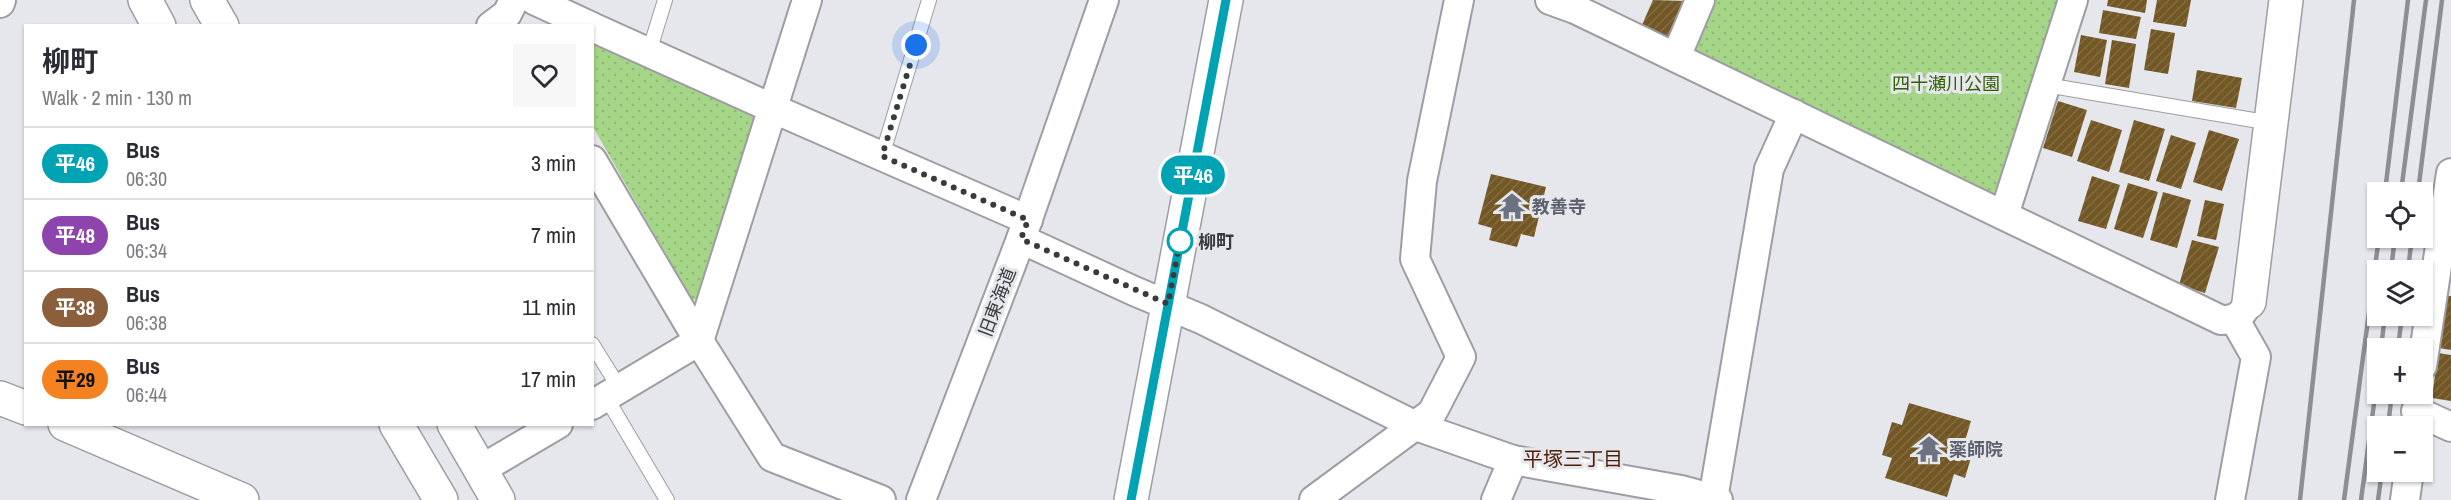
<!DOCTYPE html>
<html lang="en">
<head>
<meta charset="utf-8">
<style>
	:root { --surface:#fff; --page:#f7f7f7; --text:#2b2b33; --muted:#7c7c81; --line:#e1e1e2 }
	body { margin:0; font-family:"Archivo Narrow","Noto Sans JP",sans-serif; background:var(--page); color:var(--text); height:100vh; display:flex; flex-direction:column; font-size:22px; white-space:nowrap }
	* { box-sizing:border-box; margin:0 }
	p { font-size:20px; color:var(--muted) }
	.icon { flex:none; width:33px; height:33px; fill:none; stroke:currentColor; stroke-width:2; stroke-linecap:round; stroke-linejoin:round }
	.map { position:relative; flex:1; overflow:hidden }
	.side { position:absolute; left:24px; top:24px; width:570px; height:402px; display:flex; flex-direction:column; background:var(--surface); border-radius:0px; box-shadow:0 2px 4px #0004 }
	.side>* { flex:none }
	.badge { padding:0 12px; border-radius:20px; font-size:21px; line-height:39px }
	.fabs { position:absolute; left:2367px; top:182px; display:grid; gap:12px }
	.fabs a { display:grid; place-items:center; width:66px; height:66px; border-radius:0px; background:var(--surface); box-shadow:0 2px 4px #0004; font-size:30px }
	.you { position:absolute; width:30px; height:30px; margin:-15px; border:4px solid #fff; border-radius:50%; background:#1a73e8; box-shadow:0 0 0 9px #1a73e833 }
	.map>.badge { position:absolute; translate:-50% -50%; box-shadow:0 0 0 3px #fff }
	.round { display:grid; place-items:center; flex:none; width:63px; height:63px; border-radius:0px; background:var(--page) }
	.summary { display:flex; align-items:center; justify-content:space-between; height:102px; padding:0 18px }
	h1 { font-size:28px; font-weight:700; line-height:45px }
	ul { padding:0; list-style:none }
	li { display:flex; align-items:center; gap:18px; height:72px; padding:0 18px; border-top:2px solid var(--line) }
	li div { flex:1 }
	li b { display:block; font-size:22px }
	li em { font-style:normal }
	li .badge { min-width:66px; font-weight:700; text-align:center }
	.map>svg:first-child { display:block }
	.park { fill:url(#park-dots) }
	.building { fill:url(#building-hatch) }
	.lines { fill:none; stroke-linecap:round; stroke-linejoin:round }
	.service-casing { stroke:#9d9da3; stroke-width:16 }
	.minor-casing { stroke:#9d9da3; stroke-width:32 }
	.tertiary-casing { stroke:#9d9da3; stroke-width:36 }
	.trunk-casing { stroke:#9d9da3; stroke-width:36 }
	.service { stroke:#fff; stroke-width:14 }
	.minor { stroke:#fff; stroke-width:28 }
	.tertiary { stroke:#fff; stroke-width:33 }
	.trunk { stroke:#fff; stroke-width:33 }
	.rail { stroke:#8d8e91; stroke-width:4.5 }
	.line-casing { stroke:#fff; stroke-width:14 }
	.line { stroke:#00a3b4; stroke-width:9 }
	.walk { stroke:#393a3c; stroke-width:6; stroke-dasharray:0 10.8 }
	.stop-dot { fill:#fff; stroke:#00a3b4; stroke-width:3 }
	.labels { text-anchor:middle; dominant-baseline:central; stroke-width:6; stroke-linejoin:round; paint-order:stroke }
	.park-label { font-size:18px; fill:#315f02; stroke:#e6e7ec }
	.worship-label { font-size:18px; font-weight:bold; fill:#5b616d; stroke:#e6e7ec; text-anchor:start }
	.stop-label { font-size:18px; font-weight:bold; fill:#393a3c; stroke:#e6e7ec; text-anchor:start }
	.street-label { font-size:18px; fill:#393a3c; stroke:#e6e7ec }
	.neighbourhood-label { font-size:20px; fill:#4d1d05; stroke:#e6e7ec }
</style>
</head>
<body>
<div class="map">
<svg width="2451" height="500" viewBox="0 0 2451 500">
	<defs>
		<pattern id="park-dots" width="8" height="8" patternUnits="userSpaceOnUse" patternTransform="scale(1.5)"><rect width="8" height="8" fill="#a5d688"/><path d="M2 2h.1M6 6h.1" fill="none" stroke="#8fb876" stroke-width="1.8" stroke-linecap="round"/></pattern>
		<pattern id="building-hatch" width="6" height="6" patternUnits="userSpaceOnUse" patternTransform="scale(1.5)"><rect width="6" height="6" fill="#735725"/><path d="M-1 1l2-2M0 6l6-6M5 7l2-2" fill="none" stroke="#836d45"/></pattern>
	</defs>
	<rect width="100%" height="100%" fill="#e6e7ec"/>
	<g class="park">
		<polygon points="1710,0 2059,0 1998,192 1990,195 1697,52 1691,44"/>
		<polygon points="592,38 748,106 754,121 700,298 692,300 593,127"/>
	</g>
	<g class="building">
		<polygon points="1653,0 1686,1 1669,38 1642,25"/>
		<polygon points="2108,0 2147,0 2145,13 2107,6"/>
		<polygon points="2157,0 2191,0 2186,27 2153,22"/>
		<polygon points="2103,10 2141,17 2136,39 2099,33"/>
		<polygon points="2151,29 2175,33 2168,74 2144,70"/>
		<polygon points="2081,35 2107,40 2100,77 2074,72"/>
		<polygon points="2112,40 2136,44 2129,88 2105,84"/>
		<polygon points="2197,70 2242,78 2236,108 2192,101"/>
		<polygon points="2058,101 2087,110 2072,157 2043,148"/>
		<polygon points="2091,120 2122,130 2109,172 2077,161"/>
		<polygon points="2134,120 2165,129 2149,181 2119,172"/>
		<polygon points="2209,130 2239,139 2222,191 2193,182"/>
		<polygon points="2171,135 2196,143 2181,189 2156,181"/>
		<polygon points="1491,174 1546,187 1534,237 1521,234 1517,247 1489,240 1492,228 1478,224"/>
		<polygon points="2092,176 2120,185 2106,229 2078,221"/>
		<polygon points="2128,183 2158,192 2143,238 2114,229"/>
		<polygon points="2163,192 2191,200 2177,248 2150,240"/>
		<polygon points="2205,200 2224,204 2216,240 2197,236"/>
		<polygon points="2192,240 2219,247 2205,293 2179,285"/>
		<polygon points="2447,296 2451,296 2451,350 2439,348"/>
		<polygon points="2438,353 2451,355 2451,401 2432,398"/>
		<polygon points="1909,403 1971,421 1965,441 1975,444 1965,478 1954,474 1947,497 1885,478 1892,458 1882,455 1892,422 1902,425"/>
	</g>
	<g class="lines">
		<defs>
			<g id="service">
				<polyline points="649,52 665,0"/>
				<polyline points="2046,85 2271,123"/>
				<polyline points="882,156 929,0"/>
				<polyline points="592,344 620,389"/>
				<polyline points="606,397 667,500"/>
			</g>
			<g id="minor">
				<polyline points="534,0 590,26"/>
				<path d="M1550 0 1575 9 2221 320C2237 320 2241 316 2249 302"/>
				<polyline points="0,3 1,0"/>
				<polyline points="491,26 507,14 514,0"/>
				<polyline points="592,27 774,109 1028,220"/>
				<polyline points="1676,57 1700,0"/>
				<polyline points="592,160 699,341 772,457 881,500"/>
				<polyline points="2004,215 2073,0"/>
				<polyline points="1021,239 1134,291 1201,319 1416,426 1513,460 1681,490 1718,500"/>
				<polyline points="2422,366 2451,173"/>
				<polyline points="592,405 699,341 807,0"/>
				<polyline points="2416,411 2451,427"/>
				<polyline points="480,470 558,424"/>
				<polyline points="1713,499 1769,169 1794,114"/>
				<polyline points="921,500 1021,239 1104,0"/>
				<polyline points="1314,500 1432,413 1461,357 1415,259 1422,181 1459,0"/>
				<polyline points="1496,500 1513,460"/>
				<polyline points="2230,500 2256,357 2235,320"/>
				<polyline points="2405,500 2409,471"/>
			</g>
			<g id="tertiary">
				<polyline points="2249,302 2286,0"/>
				<polyline points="0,398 26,408"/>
				<polyline points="65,424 242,500"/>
				<polyline points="1131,500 1226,0"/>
			</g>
			<g id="trunk">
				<polyline points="145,0 159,26"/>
				<polyline points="207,0 222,26"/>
				<polyline points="396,424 441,500"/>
				<polyline points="454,424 498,500"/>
			</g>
		</defs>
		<use href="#service" class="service-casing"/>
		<use href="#minor" class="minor-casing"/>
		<use href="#tertiary" class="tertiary-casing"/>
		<use href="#trunk" class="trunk-casing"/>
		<use href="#service" class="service"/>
		<use href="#minor" class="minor"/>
		<use href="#tertiary" class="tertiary"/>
		<use href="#trunk" class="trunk"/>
		<g class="rail">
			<polyline points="2385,192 2408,0"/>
			<polyline points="2401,192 2426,0"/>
			<polyline points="2418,192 2442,0"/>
			<polyline points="2391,270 2395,237"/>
			<polyline points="2408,270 2412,237"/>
			<polyline points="2381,348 2385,315"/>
			<polyline points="2398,348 2402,315"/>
			<polyline points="2388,426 2392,393"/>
			<polyline points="2300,500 2354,0"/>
			<polyline points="2344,500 2379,237"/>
			<polyline points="2361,500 2378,374"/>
			<polyline points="2378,500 2382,471"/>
		</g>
	</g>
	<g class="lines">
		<defs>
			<polyline id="line" points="1131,500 1226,0"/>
		</defs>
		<use href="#line" class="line-casing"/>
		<use href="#line" class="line"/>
		<polyline class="walk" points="916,45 882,156 1028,220 1021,239 1168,304 1180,241"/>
	</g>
	<defs>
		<symbol id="temple-bare" viewBox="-9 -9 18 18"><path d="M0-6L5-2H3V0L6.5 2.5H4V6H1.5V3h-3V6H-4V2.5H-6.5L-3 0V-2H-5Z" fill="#6b7280" stroke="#e6e7ec" stroke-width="2.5" paint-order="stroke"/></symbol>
	</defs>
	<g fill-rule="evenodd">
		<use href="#temple-bare" x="1493" y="187" width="38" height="38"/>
		<use href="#temple-bare" x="1910" y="430" width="38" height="38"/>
	</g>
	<circle class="stop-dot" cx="1180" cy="241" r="12"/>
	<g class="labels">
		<g class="park-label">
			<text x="1946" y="83">四十瀬川公園</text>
		</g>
		<g class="worship-label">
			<text x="1532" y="206">教善寺</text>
			<text x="1949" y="449">薬師院</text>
		</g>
		<g class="stop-label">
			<text x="1198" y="241">柳町</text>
		</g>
		<g class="street-label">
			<text transform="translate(997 302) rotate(-69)">旧東海道</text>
		</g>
		<g class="neighbourhood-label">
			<text x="1573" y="458">平塚三丁目</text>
		</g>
	</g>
</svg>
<div class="fabs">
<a><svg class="icon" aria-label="locate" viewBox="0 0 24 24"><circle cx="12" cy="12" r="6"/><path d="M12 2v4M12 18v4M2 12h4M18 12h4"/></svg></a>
<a><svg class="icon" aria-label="layers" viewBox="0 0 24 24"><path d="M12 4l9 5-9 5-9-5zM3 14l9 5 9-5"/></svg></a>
<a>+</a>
<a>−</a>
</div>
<div class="you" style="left:916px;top:45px"></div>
<b class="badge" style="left:1193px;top:175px;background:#00a3b4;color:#fff">平46</b>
<section class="side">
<div class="summary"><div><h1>柳町</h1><p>Walk · 2 min · 130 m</p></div><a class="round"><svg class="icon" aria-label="heart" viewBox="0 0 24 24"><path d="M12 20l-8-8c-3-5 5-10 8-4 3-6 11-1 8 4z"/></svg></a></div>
<ul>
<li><span class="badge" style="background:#00a3b4;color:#fff">平46</span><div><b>Bus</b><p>06:30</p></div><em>3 min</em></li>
<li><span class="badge" style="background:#8e44ad;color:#fff">平48</span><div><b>Bus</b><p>06:34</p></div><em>7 min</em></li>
<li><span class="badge" style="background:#8b5e3c;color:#fff">平38</span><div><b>Bus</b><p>06:38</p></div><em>11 min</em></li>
<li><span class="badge" style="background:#f58220;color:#111">平29</span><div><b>Bus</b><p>06:44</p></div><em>17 min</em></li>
</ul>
</section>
</div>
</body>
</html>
